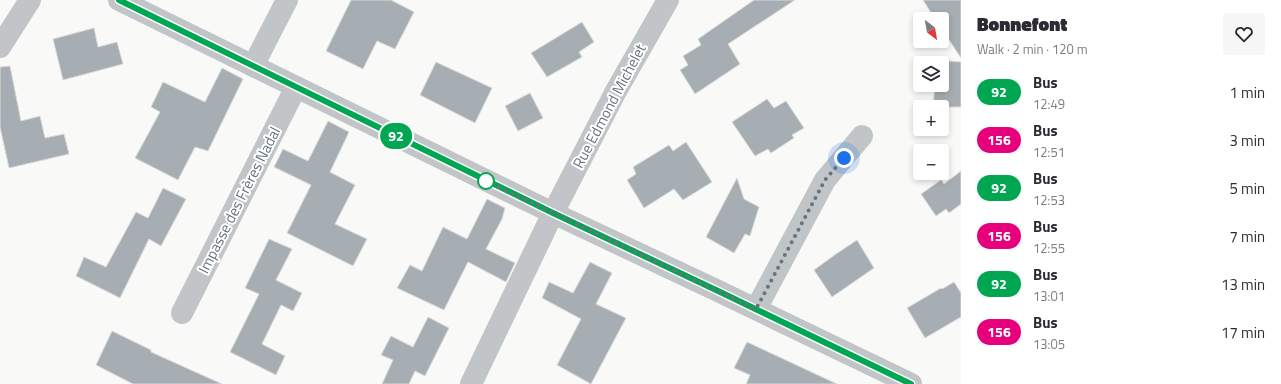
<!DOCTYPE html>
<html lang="en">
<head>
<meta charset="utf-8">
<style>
	:root { --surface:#fff; --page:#f7f7f7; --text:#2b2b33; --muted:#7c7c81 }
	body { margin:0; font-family:"Titillium Web",sans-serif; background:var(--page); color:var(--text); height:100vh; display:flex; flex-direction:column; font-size:15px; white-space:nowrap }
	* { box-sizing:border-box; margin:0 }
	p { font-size:13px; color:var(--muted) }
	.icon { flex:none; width:22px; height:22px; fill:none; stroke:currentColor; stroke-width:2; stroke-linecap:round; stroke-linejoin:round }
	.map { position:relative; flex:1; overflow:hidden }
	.panel { display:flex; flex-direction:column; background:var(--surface); width:320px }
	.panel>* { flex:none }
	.badge { padding:0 8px; border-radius:13px; font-size:14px; line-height:26px }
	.needle { width:26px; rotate:149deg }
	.tools { position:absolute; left:913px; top:12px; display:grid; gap:8px }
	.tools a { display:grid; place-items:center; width:36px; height:36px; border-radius:4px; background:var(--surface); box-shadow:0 2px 6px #0003; font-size:20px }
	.you { position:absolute; width:20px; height:20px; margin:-10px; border:3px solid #fff; border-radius:50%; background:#1a73e8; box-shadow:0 0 0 6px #1a73e833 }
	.map>.badge { position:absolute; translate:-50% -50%; box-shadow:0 0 0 2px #fff }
	.round { display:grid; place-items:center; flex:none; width:42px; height:42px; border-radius:4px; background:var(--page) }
	.overview { display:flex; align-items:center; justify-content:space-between; height:68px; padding:0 16px }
	h1 { font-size:19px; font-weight:800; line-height:30px }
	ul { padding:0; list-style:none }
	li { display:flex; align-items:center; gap:12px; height:48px; padding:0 16px }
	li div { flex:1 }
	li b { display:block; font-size:15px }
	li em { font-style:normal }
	li .badge { min-width:44px; font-weight:700; text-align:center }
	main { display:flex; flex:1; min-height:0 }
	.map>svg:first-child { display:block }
	.building { fill:#a6aeb3; stroke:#dbdbd9 }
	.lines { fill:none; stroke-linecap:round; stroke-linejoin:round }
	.street { stroke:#c1c5c8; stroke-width:22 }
	.line-casing { stroke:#fff; stroke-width:9 }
	.line { stroke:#00a651; stroke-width:6 }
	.walk { stroke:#66747f; stroke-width:4; stroke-dasharray:0 7.2 }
	.stop-dot { fill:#fff; stroke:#00a651; stroke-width:2 }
	.labels { text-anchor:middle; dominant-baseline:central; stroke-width:4; stroke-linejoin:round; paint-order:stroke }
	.street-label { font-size:15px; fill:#66747f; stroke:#fff }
</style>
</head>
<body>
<main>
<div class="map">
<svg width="961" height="384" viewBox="0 0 961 384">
	<rect width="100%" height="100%" fill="#f9f9f7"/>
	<g class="building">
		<polygon points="351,0 391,0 414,12 395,49 377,41 363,69 326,51"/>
		<polygon points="754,0 795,0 728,44 740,64 695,94 680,70 688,65 683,56 701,45 698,39"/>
		<polygon points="923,0 961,0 961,58 942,29 942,19 935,19"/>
		<polygon points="582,22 594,42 579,52 582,57 547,77 531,53"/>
		<polygon points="94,28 98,47 117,42 123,64 63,80 53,39"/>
		<polygon points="937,60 961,62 961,107 933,107 935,85 942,85 942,63 937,63"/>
		<polygon points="436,62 492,88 475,123 420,95"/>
		<polygon points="10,66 21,121 40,116 45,138 64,134 69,154 9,168 0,127 0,67"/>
		<polygon points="222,68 243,79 208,151 195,147 178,180 135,158 160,112 151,107 163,82 205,102"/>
		<polygon points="530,93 543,118 518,131 505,106"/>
		<polygon points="767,99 774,108 786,101 804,128 792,135 794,138 771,153 768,149 755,156 732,122"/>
		<polygon points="328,121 349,132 330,172 355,185 335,224 367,239 353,266 287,233 311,185 274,167 283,149 308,161"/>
		<polygon points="686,142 712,182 683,200 674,189 644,208 627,180 636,174 633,167 669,145 673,151"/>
		<polygon points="961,171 961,204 949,213 946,209 936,216 921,194 941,180 944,184"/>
		<polygon points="737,178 744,199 759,207 750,236 745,234 734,253 706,237"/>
		<polygon points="163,188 186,199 161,246 149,239 120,298 76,276 84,257 106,267 136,212 148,218"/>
		<polygon points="487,199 505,208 502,219 486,249 515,263 506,282 468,262 444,310 397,288 410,265 422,271 443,227 467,239"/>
		<polygon points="269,239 292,249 276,280 302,293 293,311 281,305 262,344 285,356 276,375 230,352 259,294 245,288"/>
		<polygon points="857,240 874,268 832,297 814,270 836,254"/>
		<polygon points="590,262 612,273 596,304 626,318 591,384 557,365 581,319 542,298 549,282 573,293"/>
		<polygon points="954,282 961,293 961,317 925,338 907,308 941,288 942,289"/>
		<polygon points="428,317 449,328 425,376 415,371 409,384 382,384 393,360 381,355 391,336 413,347"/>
		<polygon points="112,331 151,350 151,352 222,384 133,384 96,365"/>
		<polygon points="747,342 837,384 746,384 750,375 734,368"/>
	</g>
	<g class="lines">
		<g class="street">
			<polyline points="119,0 553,213 716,290 911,384"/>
			<polyline points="0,47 30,0"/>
			<polyline points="253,66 287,0"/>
			<polyline points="756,309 825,180 862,136"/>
			<polyline points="182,313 296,87"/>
			<polyline points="471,384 553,213 616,91 668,0"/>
		</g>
	</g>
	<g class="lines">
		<defs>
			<polyline id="line" points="119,0 553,213 716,290 911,384"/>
		</defs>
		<use href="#line" class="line-casing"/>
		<use href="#line" class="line"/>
		<polyline class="walk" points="486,181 756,309 825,180 844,158"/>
	</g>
	<circle class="stop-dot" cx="486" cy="181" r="8"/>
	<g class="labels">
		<g class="street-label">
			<text transform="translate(609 106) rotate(-62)">Rue Edmond Michelet</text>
			<text transform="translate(239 200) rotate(-63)">Impasse des Frères Nadal</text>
		</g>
	</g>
</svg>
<div class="tools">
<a><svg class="needle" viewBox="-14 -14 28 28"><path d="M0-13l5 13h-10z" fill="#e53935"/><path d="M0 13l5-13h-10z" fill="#7c7c81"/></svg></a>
<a><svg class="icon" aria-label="layers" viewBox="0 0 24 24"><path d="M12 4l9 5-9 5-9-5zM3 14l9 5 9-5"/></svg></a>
<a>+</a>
<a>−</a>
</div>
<div class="you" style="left:844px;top:158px"></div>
<b class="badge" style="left:396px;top:136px;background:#00a651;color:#fff">92</b>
</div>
<section class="panel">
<div class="overview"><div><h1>Bonnefont</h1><p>Walk · 2 min · 120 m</p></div><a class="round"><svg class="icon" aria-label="heart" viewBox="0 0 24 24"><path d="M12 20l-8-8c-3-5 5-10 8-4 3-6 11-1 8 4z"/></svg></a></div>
<ul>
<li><span class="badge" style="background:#00a651;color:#fff">92</span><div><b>Bus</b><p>12:49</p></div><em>1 min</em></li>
<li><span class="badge" style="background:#e6007e;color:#fff">156</span><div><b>Bus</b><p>12:51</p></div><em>3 min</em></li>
<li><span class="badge" style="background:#00a651;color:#fff">92</span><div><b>Bus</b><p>12:53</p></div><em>5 min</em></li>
<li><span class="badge" style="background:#e6007e;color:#fff">156</span><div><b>Bus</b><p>12:55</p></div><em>7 min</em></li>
<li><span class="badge" style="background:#00a651;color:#fff">92</span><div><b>Bus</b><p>13:01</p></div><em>13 min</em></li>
<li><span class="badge" style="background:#e6007e;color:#fff">156</span><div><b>Bus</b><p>13:05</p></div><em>17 min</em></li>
</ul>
</section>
</main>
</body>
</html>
